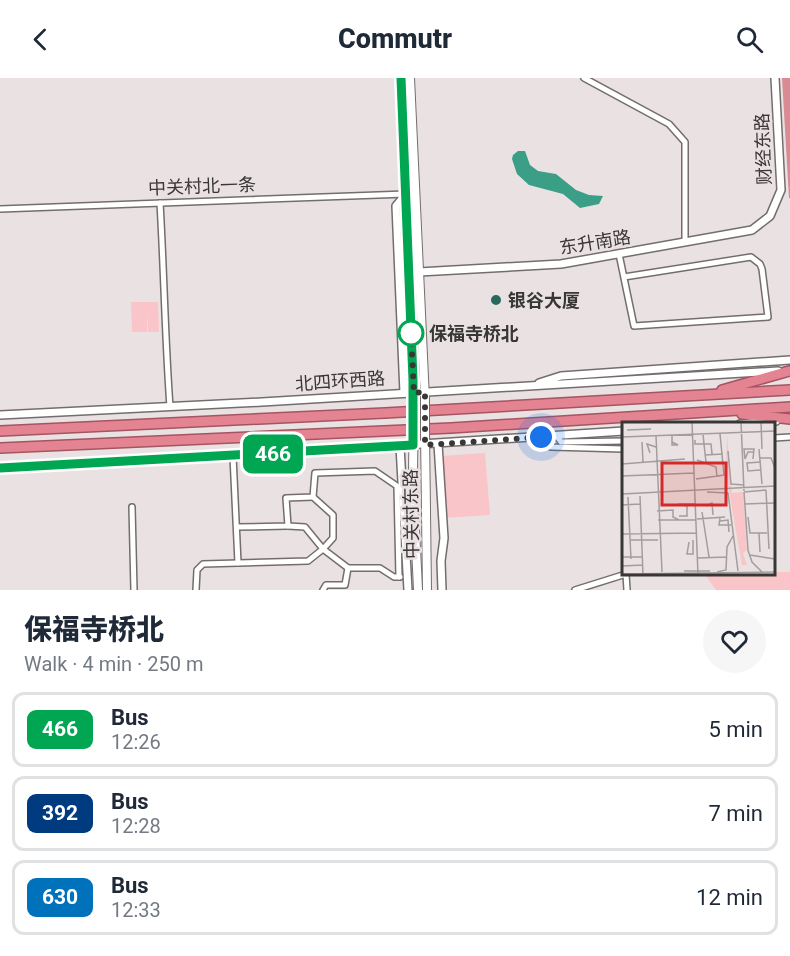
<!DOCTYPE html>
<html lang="en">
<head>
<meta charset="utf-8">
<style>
	:root { --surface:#fff; --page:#f6f6f7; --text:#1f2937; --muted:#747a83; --line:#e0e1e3 }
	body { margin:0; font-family:Roboto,"Noto Sans SC",sans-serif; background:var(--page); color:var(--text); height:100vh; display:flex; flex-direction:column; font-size:22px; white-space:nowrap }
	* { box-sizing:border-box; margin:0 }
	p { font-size:20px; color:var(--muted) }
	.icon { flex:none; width:33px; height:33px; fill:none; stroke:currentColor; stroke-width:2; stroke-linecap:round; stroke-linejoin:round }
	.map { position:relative; height:512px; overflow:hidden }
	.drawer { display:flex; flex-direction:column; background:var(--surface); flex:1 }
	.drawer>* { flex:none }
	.badge { padding:0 12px; border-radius:9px; font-size:21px; line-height:39px }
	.you { position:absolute; width:30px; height:30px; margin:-15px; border:4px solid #fff; border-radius:50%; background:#1a73e8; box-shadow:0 0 0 9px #1a73e833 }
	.map>.badge { position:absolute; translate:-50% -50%; box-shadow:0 0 0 3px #fff }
	.round { display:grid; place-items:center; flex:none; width:63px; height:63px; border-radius:32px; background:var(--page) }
	.summary { display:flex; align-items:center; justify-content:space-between; height:102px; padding:0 24px }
	h1 { font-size:28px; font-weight:800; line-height:45px }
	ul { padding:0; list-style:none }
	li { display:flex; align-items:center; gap:18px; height:75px; margin:0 12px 9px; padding:0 12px; border:3px solid var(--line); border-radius:12px }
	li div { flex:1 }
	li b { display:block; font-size:22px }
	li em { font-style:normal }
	li .badge { min-width:66px; font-weight:700; text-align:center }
	header { display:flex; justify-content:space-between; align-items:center; height:78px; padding:0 24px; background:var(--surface); font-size:27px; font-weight:800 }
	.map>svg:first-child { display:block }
	.green { fill:#f9c5c9 }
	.forest { fill:#da8a93 }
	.water { fill:#3b9e87 }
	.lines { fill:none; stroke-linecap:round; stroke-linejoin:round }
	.minor-casing { stroke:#746d6e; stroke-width:8 }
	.tertiary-casing { stroke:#746d6e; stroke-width:10 }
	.secondary-casing { stroke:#746d6e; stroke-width:10 }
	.trunk-casing { stroke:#a45561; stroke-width:12 }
	.minor { stroke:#fff; stroke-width:5 }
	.tertiary { stroke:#fff; stroke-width:7 }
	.secondary { stroke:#fff; stroke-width:8 }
	.trunk { stroke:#e48493; stroke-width:9 }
	.secondary-bridge-casing { stroke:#746d6e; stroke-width:10; stroke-linecap:butt }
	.secondary-bridge { stroke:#fff; stroke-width:8 }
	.line-casing { stroke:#fff; stroke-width:14 }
	.line { stroke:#00a651; stroke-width:9 }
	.walk { stroke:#393636; stroke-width:6; stroke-dasharray:0 10.8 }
	.poi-dot { fill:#276a5b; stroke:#eae2e2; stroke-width:2 }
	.stop-dot { fill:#fff; stroke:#00a651; stroke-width:3 }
	.labels { text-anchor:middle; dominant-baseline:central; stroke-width:5; stroke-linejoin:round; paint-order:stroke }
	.street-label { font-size:18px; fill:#393636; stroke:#eae2e2 }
	.poi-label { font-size:18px; font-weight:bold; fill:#393636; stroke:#eae2e2; text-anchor:start }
	.stop-label { font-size:18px; font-weight:bold; fill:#393636; stroke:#eae2e2; text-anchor:start }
	.inset-road { fill:none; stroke:#a39d9d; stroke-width:1.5 }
	.view { fill:#d62828; fill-opacity:0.15; stroke:#d62828; stroke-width:3 }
	.inset-edge { fill:none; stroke:#393636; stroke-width:3 }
</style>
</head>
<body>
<header><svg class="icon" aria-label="back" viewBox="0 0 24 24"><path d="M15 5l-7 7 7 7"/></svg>Commutr<svg class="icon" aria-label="search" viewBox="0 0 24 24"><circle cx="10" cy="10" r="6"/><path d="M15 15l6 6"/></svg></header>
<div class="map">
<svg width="790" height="512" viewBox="0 0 790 512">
	<rect width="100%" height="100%" fill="#eae2e2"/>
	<g class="green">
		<polygon points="131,224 158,224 159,254 148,254 147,232 147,254 132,254"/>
		<polygon points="485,375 490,437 443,440 441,378"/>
		<polygon points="774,494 790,494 790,512 716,512 706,498"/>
	</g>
	<polygon class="forest" points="782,0 790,0 790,120 789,120"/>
	<polygon class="water" points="518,73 525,73 530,87 538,93 556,96 576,112 589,117 603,118 599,126 580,130 563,116 529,107 517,96 512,81 513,77"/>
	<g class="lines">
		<defs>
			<g id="minor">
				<polyline points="584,0 669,46 685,64 685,164"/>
				<path d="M160 125C164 193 165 261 170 329"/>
				<polyline points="0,131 406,116"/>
				<polyline points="619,176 634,248 768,239 762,191 760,186 751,179 624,199"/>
				<polyline points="556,357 561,364 624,363"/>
				<polyline points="527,360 551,369 624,371"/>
				<polyline points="774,360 790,359"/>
				<polyline points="233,378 238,485"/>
				<polyline points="132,429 134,512"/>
				<polyline points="288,448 305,449 323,471 333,460 333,437 313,419"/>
				<polyline points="237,449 288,448 286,420 313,419 315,395 375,393 397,408 399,499"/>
				<polyline points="196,512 197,492 203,486 308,483 323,471 348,490 380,490 394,499 400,499"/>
				<polyline points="323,512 326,507 345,507 348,490"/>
				<polyline points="575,512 626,496 627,512"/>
			</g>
			<g id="tertiary">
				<polyline points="419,194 561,186 752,152 770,138 781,112 775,0"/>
				<polyline points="539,305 561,298 790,282"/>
				<polyline points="404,315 396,128 406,116"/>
				<polyline points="0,337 262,324 778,293"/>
				<polyline points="740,346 776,343"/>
				<polyline points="438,366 444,460 441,483 442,512"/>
				<polyline points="400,368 408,512"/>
				<polyline points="0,390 134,381 233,378 624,353"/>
			</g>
			<g id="secondary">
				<polyline points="401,0 414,322"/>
				<polyline points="410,0 425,321"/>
				<polyline points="425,355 427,512"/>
				<path d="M414 356C411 409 416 460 418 512"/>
			</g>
			<g id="trunk">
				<polyline points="722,312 789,293"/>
				<polyline points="742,336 790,341"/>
				<polyline points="0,353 385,335 790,312"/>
				<polyline points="0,370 451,350 790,329"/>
			</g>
		</defs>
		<use href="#minor" class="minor-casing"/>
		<use href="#tertiary" class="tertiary-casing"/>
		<use href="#secondary" class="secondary-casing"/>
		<use href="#trunk" class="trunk-casing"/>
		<use href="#minor" class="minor"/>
		<use href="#tertiary" class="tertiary"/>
		<use href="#secondary" class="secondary"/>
		<use href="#trunk" class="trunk"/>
		<defs>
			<g id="secondary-bridge">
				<polyline points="425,321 425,355"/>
				<polyline points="414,322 414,356"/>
			</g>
		</defs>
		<use href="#secondary-bridge" class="secondary-bridge-casing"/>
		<use href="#secondary-bridge" class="secondary-bridge"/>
	</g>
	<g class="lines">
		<defs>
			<polyline id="line" points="0,390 413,367 413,302 401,0"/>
		</defs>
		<use href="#line" class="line-casing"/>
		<use href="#line" class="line"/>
		<polyline class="walk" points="411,255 414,315 425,314 425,367 541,359"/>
	</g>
	<circle class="poi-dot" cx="496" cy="222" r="6"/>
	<circle class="stop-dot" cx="411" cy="255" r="12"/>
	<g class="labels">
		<g class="street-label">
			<text transform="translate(763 71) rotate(-92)">财经东路</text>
			<text transform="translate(202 108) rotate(-2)">中关村北一条</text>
			<text transform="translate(595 164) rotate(-9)">东升南路</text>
			<text transform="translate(340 303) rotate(-4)">北四环西路</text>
			<text transform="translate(411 436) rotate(-91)">中关村东路</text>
		</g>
		<g class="poi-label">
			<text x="508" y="222">银谷大厦</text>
		</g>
		<g class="stop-label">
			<text x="429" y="255">保福寺桥北</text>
		</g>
	</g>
	<g transform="translate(622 344)">
		<rect width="153" height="153" fill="#eae2e2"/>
		<path d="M105 12 110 71 121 70 125 128 121 131 125 143H120L104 53Z" fill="#f9c5c9"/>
		<path class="inset-road" d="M70 0 76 153M119 0 122 69M139 0 140 27M5 8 29 7M34 14 40 150M50 14V23H56L50 20M0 15 153 9M73 18V22H82L81 12M20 20 21 40M137 27 140 62M106 29 109 62 122 63M131 30H126L123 37 122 27H132L131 37M28 31 25 22 34 25M83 33 101 32M138 36H149L153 46M75 38 94 45 95 55M84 40 82 22H89L90 32M0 42 63 37M138 48 126 49 125 41 139 40M0 54 72 51M74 57 102 53 98 12M144 68 147 127M85 70 106 71 116 149M122 70 126 128 130 140 140 150M122 70 144 68M0 72 153 64M18 74 21 153M6 75 9 137M123 82 152 81M0 83 18 82M65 84 56 82H73M84 84 90 81 91 93M35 89 51 88V95L57 98M80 90 87 135M57 94H65V83M126 95 128 111H145M98 96 97 103H109M75 97 103 95M36 98H74M98 99 106 98 107 110M137 111 138 130M0 112 75 111M8 118H36M67 120 65 132H71V118M128 133 153 137M1 135H20M76 136 104 135M0 144 21 143M62 149H88M95 150 104 148 105 125 111 114M0 152 153 150"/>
		<path class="view" d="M40 41H104V83H40Z"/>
		<rect width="153" height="153" class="inset-edge"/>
	</g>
</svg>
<div class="you" style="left:541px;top:359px"></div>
<b class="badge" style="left:273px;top:376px;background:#00a651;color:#fff">466</b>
</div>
<section class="drawer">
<div class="summary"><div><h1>保福寺桥北</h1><p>Walk · 4 min · 250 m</p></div><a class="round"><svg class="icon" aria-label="heart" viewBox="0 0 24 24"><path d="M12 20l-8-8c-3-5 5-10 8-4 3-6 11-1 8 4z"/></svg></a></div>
<ul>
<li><span class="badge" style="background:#00a651;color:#fff">466</span><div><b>Bus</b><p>12:26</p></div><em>5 min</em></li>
<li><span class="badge" style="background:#003b80;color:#fff">392</span><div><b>Bus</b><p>12:28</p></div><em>7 min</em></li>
<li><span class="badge" style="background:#0072bc;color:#fff">630</span><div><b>Bus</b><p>12:33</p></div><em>12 min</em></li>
</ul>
</section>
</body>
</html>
